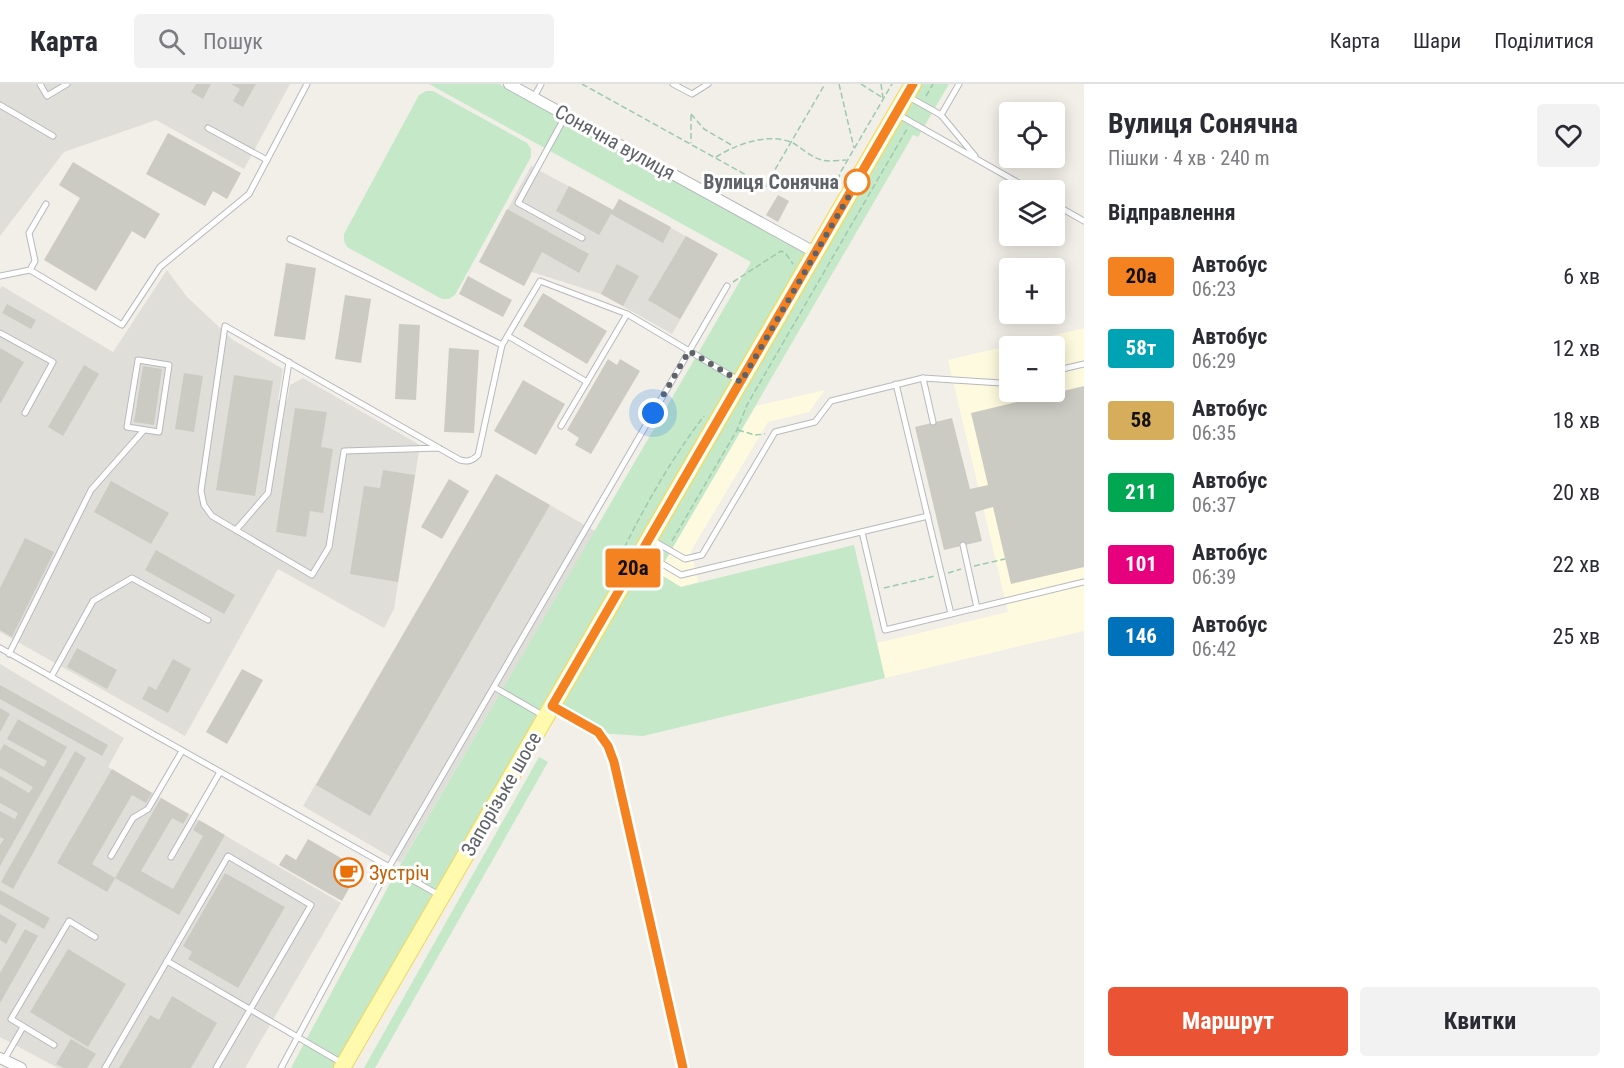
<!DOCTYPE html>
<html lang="uk">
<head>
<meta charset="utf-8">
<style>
	:root { --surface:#fff; --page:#f2f2f3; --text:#2b2b33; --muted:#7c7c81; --line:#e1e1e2; --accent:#ea5434 }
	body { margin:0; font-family:"Roboto Condensed",sans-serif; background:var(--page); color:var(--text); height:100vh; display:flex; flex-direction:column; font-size:22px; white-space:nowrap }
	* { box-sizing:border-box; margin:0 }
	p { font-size:20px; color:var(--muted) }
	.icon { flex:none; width:33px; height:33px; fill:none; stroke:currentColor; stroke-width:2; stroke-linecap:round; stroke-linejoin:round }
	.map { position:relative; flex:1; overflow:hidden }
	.side { display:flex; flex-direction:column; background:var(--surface); width:540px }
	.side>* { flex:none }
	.badge { padding:0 12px; border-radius:4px; font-size:21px; line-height:39px }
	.tools { position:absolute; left:999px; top:18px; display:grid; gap:12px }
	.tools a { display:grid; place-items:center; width:66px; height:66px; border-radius:6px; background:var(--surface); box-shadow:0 3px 15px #0003; font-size:30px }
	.you { position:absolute; width:30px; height:30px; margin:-15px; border:4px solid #fff; border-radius:50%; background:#1a73e8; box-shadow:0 0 0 9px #1a73e833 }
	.map>.badge { position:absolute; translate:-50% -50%; box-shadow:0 0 0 3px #fff }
	h2 { padding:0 24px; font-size:22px; line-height:54px }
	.round { display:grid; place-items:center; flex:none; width:63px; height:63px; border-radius:6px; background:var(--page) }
	.overview { display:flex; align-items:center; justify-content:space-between; height:102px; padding:0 24px }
	h1 { font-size:28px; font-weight:700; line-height:45px }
	.cta { display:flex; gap:12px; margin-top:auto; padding:12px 24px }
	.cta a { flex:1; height:69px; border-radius:6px; background:var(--accent); color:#fff; font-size:24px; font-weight:700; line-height:69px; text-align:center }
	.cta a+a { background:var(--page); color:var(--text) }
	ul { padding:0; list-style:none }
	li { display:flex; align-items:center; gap:18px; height:72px; padding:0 24px }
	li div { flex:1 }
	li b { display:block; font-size:22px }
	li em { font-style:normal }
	li .badge { min-width:66px; font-weight:700; text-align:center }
	header { display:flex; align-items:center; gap:36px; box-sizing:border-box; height:84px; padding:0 30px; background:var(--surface); border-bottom:2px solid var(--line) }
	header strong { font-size:28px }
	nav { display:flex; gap:33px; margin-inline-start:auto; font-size:21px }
	.search { width:420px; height:54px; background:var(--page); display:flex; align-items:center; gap:15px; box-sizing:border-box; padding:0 21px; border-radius:6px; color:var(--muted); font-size:22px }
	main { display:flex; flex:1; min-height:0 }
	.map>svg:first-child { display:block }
	.commercial { fill:#fefadf; fill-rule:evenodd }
	.industrial { fill:#e0ded9 }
	.green { fill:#c4e8c8 }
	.building { fill:#cccbc3 }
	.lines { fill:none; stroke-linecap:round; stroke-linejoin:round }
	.lane-casing { stroke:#b7b9be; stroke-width:7 }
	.street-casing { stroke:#b7b9be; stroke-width:12 }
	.primary-casing { stroke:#f2d75f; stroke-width:18 }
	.path { stroke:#9dc9ae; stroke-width:1.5; stroke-dasharray:6 3; stroke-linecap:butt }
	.lane { stroke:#fff; stroke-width:5 }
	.street { stroke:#fff; stroke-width:10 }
	.primary { stroke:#fffaae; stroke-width:16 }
	.line-casing { stroke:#fff; stroke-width:14 }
	.line { stroke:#f58220; stroke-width:9 }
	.walk { stroke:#5f6267; stroke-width:6; stroke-dasharray:0 10.8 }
	.stop-dot { fill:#fff; stroke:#f58220; stroke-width:3 }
	.labels { text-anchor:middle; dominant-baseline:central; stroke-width:6; stroke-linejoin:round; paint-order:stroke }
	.street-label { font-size:20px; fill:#5f6267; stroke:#fff }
	.stop-label { font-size:20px; font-weight:bold; fill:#5f6267; stroke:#fff; text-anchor:end }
	.food-label { font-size:20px; fill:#c56008; stroke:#fff; text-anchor:start }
</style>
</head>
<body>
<header>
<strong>Карта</strong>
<div class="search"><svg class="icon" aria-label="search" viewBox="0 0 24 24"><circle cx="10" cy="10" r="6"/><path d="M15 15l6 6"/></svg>Пошук</div>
<nav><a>Карта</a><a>Шари</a><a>Поділитися</a></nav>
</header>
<main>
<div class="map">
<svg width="1084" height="984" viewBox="0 0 1084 984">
	<rect width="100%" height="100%" fill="#f1efe7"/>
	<g class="commercial">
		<path d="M1084 244V547L885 594 877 559 1008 528 948 276ZM1010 262H1054V308H1010Z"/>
		<polygon points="825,306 809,328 768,338 691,467 698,498 680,503 658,489 756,322"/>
	</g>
	<g class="industrial">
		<polygon points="0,0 290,0 244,85 156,36 64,68 0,152"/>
		<polygon points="531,82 613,126 619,115 718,170 672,250 601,210 532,188 524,202 479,178"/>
		<polygon points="167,186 187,213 233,256 283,285 278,316 287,317 290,301 303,294 420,361 394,525 384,544 278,485 185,652 0,548 0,205 2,202 113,268"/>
		<polygon points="496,390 595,447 401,779 303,722"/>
		<polygon points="0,580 124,654 108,683 341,819 245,984 58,984 0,953"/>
	</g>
	<g class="green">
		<polygon points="429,0 499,0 807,170 335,984 291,984 395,790 751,178"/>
		<polygon points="922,0 949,0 918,53 913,51 658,489 681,503 854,461 885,594 643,652 598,649 560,626"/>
		<polygon points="426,7 433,7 527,59 531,65 531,73 455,211 449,215 442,215 347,163 344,157 344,150 419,11"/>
		<polygon points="539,673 548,678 375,984 364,984"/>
	</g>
	<g class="building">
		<polygon points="196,0 211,0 203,15 191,8"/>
		<polygon points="231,0 256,0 243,23 233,17 240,5"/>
		<polygon points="168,49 241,89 227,115 213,107 205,122 146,90"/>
		<polygon points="73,78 160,130 145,155 132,147 96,207 44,176 80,114 59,101"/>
		<polygon points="569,102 613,126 619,115 671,143 663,159 611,130 599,151 556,127"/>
		<polygon points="778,111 789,117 778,138 766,131"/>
		<polygon points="507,125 589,170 579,189 542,168 524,202 479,178"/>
		<polygon points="686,152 718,170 680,235 648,216"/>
		<polygon points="286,179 316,184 305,256 274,252"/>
		<polygon points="617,180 639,192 623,222 601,210"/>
		<polygon points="468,192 512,216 503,233 459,210"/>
		<polygon points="543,209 607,247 587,280 523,242"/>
		<polygon points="345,211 371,215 361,279 335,275"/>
		<polygon points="7,220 36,236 31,245 2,229"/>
		<polygon points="399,240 420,241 416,316 395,315"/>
		<polygon points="0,264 24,278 0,320"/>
		<polygon points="449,264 479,266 474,349 444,348"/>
		<polygon points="608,275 617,281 620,275 640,287 591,370 575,361 579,354 567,346"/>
		<polygon points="84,281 99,290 63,352 48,343"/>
		<polygon points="143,282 162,285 154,341 134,338"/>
		<polygon points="184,289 203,292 194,348 175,345"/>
		<polygon points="234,291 273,297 255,412 216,406"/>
		<polygon points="523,296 565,320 536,371 494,347"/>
		<polygon points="1084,302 1084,483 1011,500 993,423 975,428 982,457 944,466 915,343 952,334 970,405 988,401 971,329"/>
		<polygon points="295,324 327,328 321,363 333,365 323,429 310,427 306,453 276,448"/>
		<polygon points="383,386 415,391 398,498 350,490 364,402 380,404"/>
		<polygon points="496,390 550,421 370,732 316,701"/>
		<polygon points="449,395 469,407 442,455 421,443"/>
		<polygon points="111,397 169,429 151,460 94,428"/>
		<polygon points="25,454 54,468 12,553 0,546 0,504"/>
		<polygon points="156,466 235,511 224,530 145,486"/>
		<polygon points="77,564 117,586 107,605 67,583"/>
		<polygon points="173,575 191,585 168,629 142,615 149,602 156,606"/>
		<polygon points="242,585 263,596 227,660 206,648"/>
		<polygon points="0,601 108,661 102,672 0,615"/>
		<polygon points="0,624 10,630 0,648"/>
		<polygon points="18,635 67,663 0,782 0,761 4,755 0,753 0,727 15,735 18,729 0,719 0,692 29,709 33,703 0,684 0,667 4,660 44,683 47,677 7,655"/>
		<polygon points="75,667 86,674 13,805 1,798"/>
		<polygon points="112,685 152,709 146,719 132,711 92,780 115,794 107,808 57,779"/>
		<polygon points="161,714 189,730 183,740 172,734 141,787 173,805 203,752 193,746 199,736 225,751 179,831 115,794"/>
		<polygon points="308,755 360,785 342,817 279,781 286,770 296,776"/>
		<polygon points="225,789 285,823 238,904 188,875 192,868 183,862"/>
		<polygon points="0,806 50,834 44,845 0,820"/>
		<polygon points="0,830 17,840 6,860 0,856"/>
		<polygon points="25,845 38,852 0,919 0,889"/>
		<polygon points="68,865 126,900 88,963 30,928"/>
		<polygon points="172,912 217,939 191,984 119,984 150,931 159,936"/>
		<polygon points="71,955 96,970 87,984 64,984 56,980"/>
	</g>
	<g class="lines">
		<defs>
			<g id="lane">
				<polyline points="40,0 47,12 67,0"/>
				<polyline points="673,0 692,10 708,0"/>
				<polyline points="534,13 541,0"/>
				<polyline points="909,13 941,31 975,72"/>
				<polyline points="0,21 53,52"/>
				<polyline points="897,30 1031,106"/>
				<polyline points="566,31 518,119 582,154"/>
				<polyline points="941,31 959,0"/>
				<polyline points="208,44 267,76"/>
				<polyline points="1054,120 1084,137"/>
				<polyline points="290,155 502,261"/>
				<polyline points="30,186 35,177 29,149 46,120"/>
				<polyline points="0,192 30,186 122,241 160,183 249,110 307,0"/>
				<polyline points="0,249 53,278 25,329"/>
				<polyline points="508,252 587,298"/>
				<polygon points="138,276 169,281 159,348 127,343"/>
				<polyline points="1054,287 1084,280"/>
				<polyline points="923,294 933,338"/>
				<polyline points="896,300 951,530"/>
				<polyline points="561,342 627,230"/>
				<path d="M439 364 344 367 329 463 312 491 212 432 204 421 201 407 225 242 460 376C468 378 472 377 478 371L502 261 540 197 627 230 738 296"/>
				<polyline points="236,446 268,409 289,278"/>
				<polyline points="862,448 885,546 1084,498"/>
				<polyline points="652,456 685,475 702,471 775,348 815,338 831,317 923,294 1001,299 1010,297"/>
				<polyline points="963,461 977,524"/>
				<polyline points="642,468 681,491 928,432"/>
				<polyline points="0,564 441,812"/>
				<polyline points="9,570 91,406 144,346"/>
				<polyline points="51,593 93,517 132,494 208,536"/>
				<polyline points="494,603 544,632"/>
				<polyline points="111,772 133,734 148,725 182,667"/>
				<polyline points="171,773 220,688"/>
				<polyline points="167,877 342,979"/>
				<polyline points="54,961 11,935 69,837 95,853"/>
				<polyline points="4,976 23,943"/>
				<polyline points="105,984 228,772 311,821 216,984"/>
				<polyline points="281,984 389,783 727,202"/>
			</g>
			<g id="street">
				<polyline points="509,0 816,169"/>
				<polyline points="552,622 598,649 608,662 614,678 683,984"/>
				<polyline points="0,974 21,984"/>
			</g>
			<polyline id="primary" points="342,984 913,0"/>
		</defs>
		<use href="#lane" class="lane-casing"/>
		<use href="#street" class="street-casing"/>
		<use href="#primary" class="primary-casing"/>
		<g class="path">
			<polyline points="582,0 766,102 836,106"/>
			<polyline points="839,0 854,64"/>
			<polyline points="861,0 883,14"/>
			<polyline points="881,0 883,14"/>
			<polyline points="926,12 933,0"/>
			<polyline points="691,30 704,45 733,62"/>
			<polyline points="691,31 691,59"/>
			<path d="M716 73C737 60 768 48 793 59 802 64 812 74 822 76 829 78 839 76 846 76"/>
			<polyline points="766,101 825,0"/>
			<polyline points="836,105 840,89 892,0"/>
			<polyline points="733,198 781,167 786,170 793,180"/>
			<polyline points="738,346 755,351 765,350"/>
			<polyline points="672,457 737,346 747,321 907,45"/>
			<polyline points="974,482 1005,475"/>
			<polyline points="948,489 961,485"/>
			<polyline points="645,490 651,493 656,485"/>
			<path d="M609 496C634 441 667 380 704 332"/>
			<polyline points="884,504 935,492"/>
		</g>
		<use href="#lane" class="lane"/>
		<use href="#street" class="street"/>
		<use href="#primary" class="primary"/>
	</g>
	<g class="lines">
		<defs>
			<polyline id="line" points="683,984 614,678 608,662 598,648 552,622 913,0"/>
		</defs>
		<use href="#line" class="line-casing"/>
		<use href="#line" class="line"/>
		<polyline class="walk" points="653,329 689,267 741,298 857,98"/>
	</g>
	<defs>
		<symbol id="cafe-ring" viewBox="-11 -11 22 22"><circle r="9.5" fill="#fff" stroke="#e8710a" stroke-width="1.5"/><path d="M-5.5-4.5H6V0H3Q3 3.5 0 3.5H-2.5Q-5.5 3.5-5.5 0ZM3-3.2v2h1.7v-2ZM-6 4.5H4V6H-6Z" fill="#e8710a"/></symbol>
	</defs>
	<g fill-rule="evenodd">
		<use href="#cafe-ring" x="332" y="772" width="33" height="33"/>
	</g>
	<circle class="stop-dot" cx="857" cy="98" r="12"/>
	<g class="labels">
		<g class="street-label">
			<text transform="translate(615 58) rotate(29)">Сонячна вулиця</text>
			<text transform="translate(501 710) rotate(-60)">Запорізьке шосе</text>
		</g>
		<g class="stop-label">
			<text x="839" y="98">Вулиця Сонячна</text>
		</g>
		<g class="food-label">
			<text x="369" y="789">Зустріч</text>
		</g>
	</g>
</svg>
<div class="tools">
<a><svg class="icon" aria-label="locate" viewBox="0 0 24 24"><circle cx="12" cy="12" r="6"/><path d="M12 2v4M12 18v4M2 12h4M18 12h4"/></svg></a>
<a><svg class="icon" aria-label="layers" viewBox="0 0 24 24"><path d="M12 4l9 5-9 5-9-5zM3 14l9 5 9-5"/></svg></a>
<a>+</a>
<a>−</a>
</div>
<div class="you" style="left:653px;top:329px"></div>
<b class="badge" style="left:633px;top:484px;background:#f58220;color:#111">20а</b>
</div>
<section class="side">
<div class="overview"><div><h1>Вулиця Сонячна</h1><p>Пішки · 4 хв · 240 m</p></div><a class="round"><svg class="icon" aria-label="heart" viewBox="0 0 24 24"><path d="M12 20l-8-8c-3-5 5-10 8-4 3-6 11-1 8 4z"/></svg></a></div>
<h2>Відправлення</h2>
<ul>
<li><span class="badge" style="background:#f58220;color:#111">20а</span><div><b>Автобус</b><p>06:23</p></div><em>6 хв</em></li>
<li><span class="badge" style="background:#00a3b4;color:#fff">58т</span><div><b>Автобус</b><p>06:29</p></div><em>12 хв</em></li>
<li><span class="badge" style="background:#d6ad5b;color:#111">58</span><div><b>Автобус</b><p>06:35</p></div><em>18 хв</em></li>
<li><span class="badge" style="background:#00a651;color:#fff">211</span><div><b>Автобус</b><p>06:37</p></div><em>20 хв</em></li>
<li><span class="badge" style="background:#e6007e;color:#fff">101</span><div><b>Автобус</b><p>06:39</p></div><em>22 хв</em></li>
<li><span class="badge" style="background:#0072bc;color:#fff">146</span><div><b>Автобус</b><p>06:42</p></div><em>25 хв</em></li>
</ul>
<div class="cta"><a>Маршрут</a><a>Квитки</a></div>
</section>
</main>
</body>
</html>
